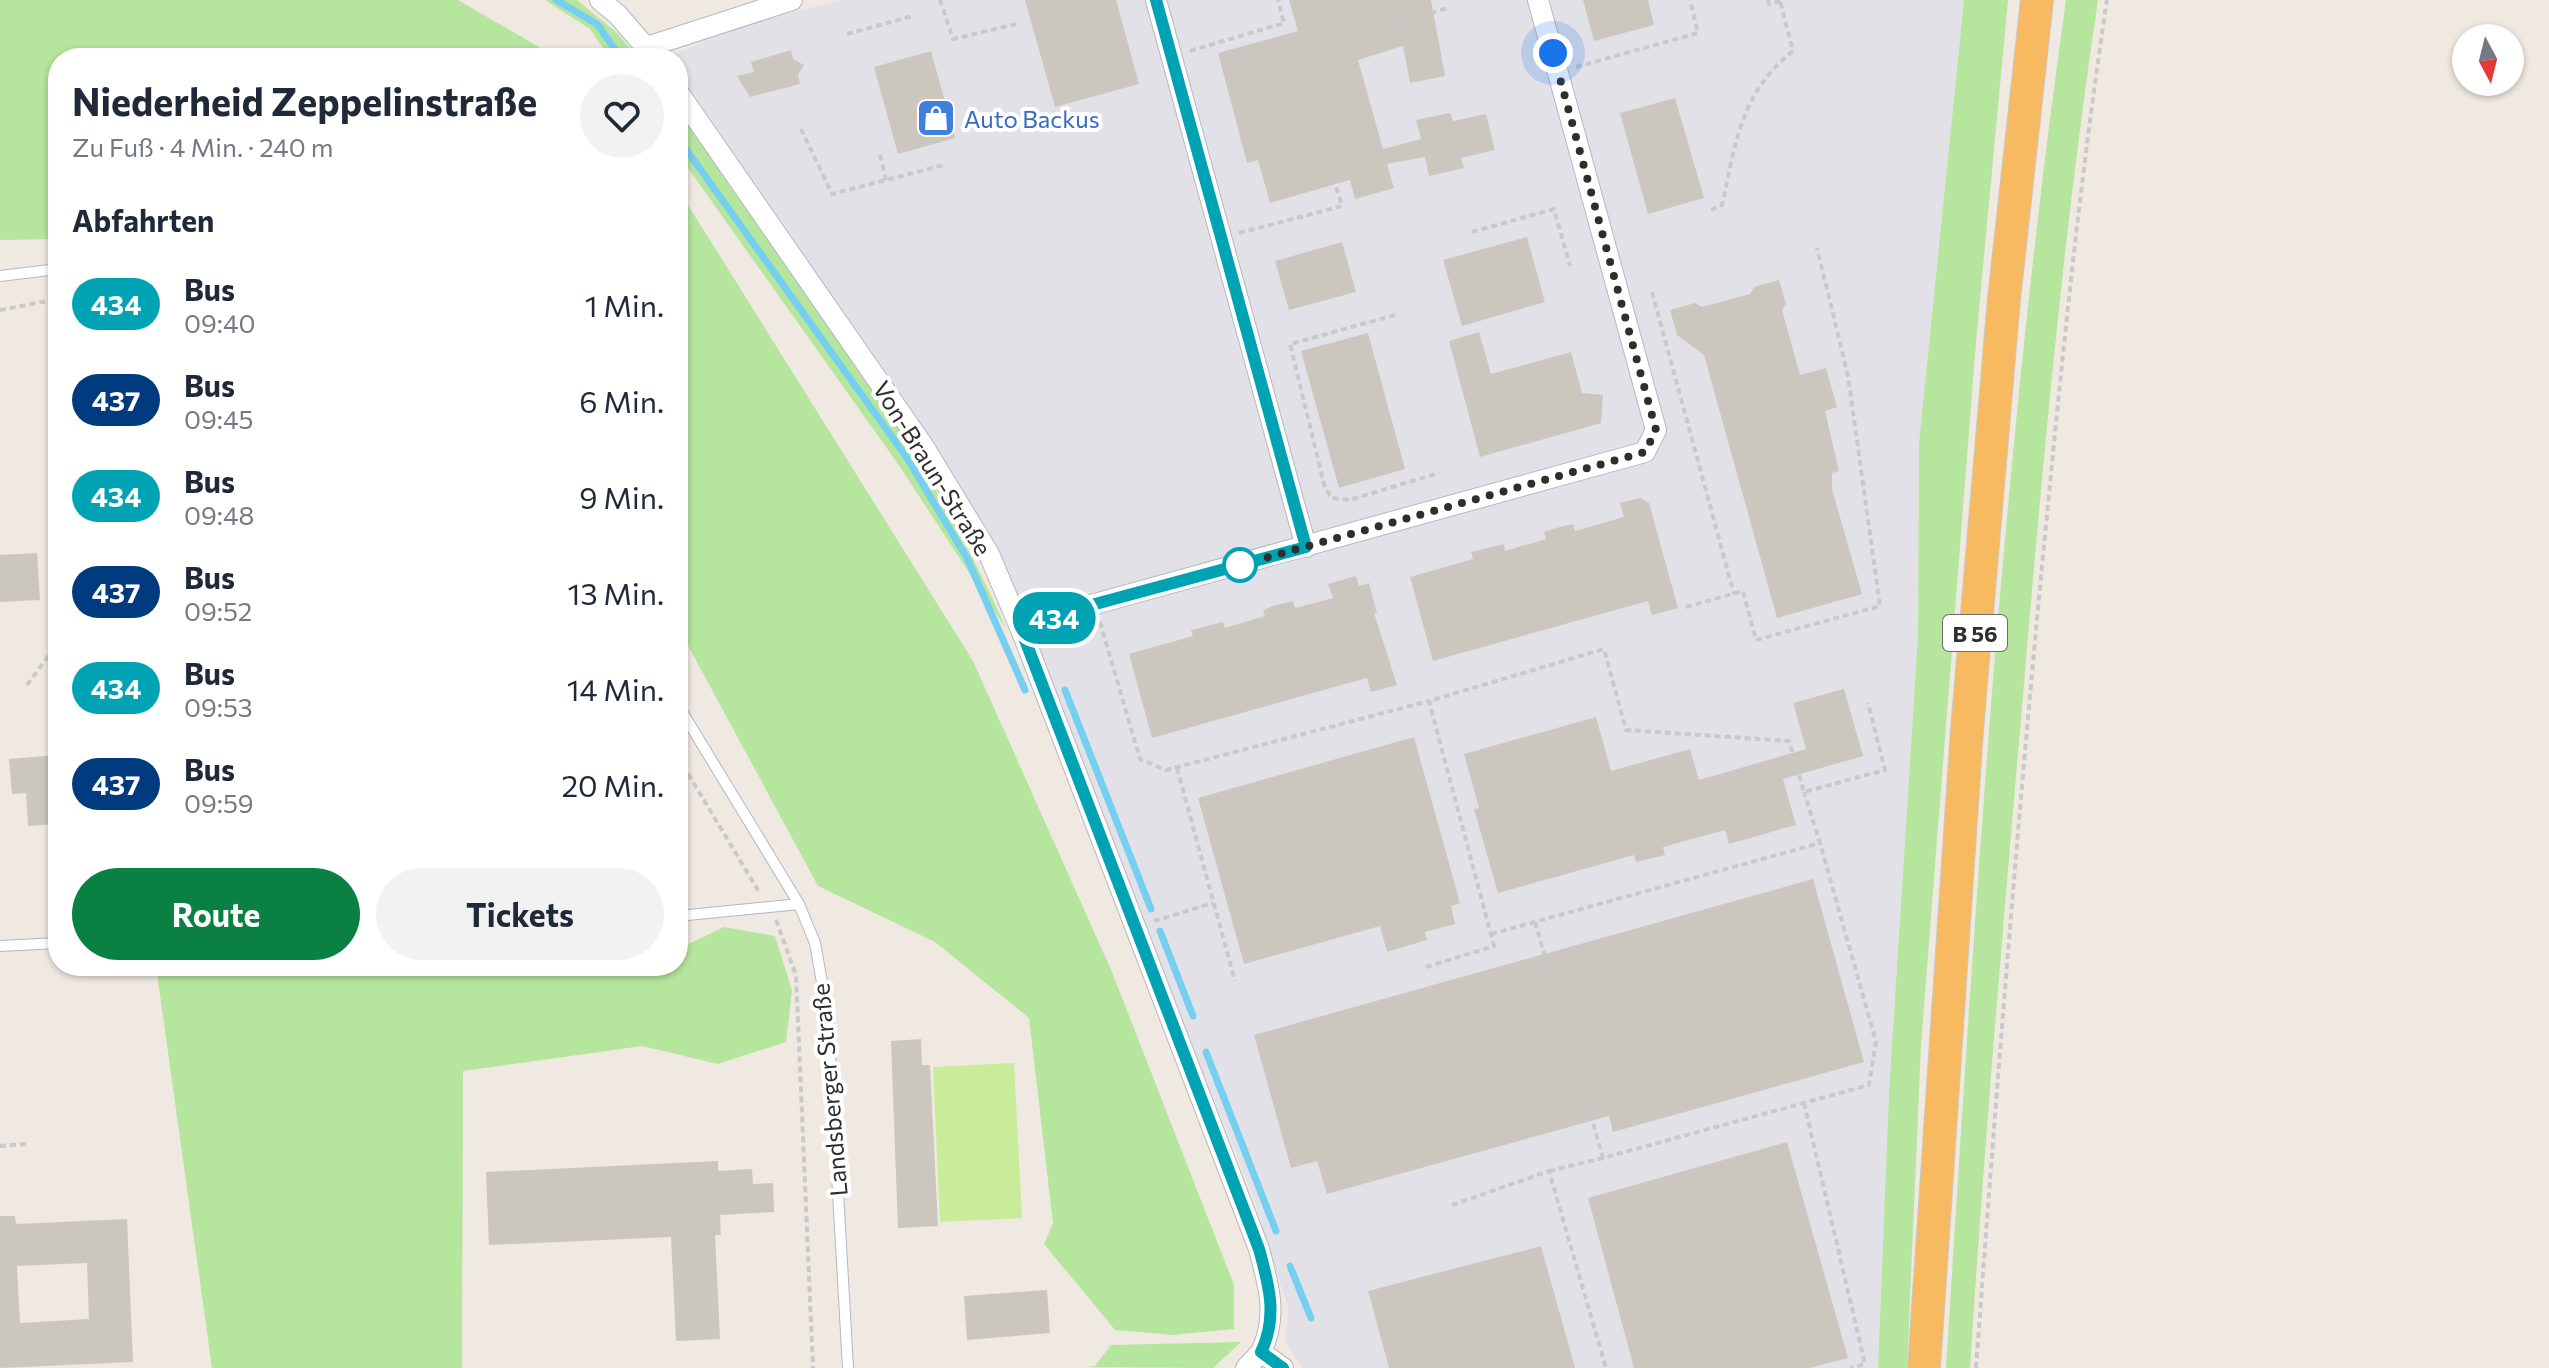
<!DOCTYPE html>
<html lang="de">
<head>
<meta charset="utf-8">
<style>
	:root { --surface:#fff; --page:#f2f2f3; --text:#1f2937; --muted:#747a83; --accent:#0b8043 }
	body { margin:0; font-family:Commissioner,sans-serif; background:var(--page); color:var(--text); height:100vh; display:flex; flex-direction:column; font-size:30px; white-space:nowrap }
	* { box-sizing:border-box; margin:0 }
	p { font-size:26px; color:var(--muted) }
	.icon { flex:none; width:44px; height:44px; fill:none; stroke:currentColor; stroke-width:2; stroke-linecap:round; stroke-linejoin:round }
	.map { position:relative; flex:1; overflow:hidden }
	.drawer { position:absolute; left:48px; top:48px; width:640px; height:928px; display:flex; flex-direction:column; background:var(--surface); border-radius:32px; box-shadow:0 2px 6px #0004 }
	.drawer>* { flex:none }
	.badge { padding:0 16px; border-radius:26px; font-size:28px; line-height:52px }
	.needle { width:52px; rotate:173deg }
	.buttons { position:absolute; left:2452px; top:24px; display:grid; gap:16px }
	.buttons a { display:grid; place-items:center; width:72px; height:72px; border-radius:50%; background:var(--surface); box-shadow:0 2px 6px #0004; font-size:40px }
	.you { position:absolute; width:40px; height:40px; margin:-20px; border:6px solid #fff; border-radius:50%; background:#1a73e8; box-shadow:0 0 0 12px #1a73e833 }
	.map>.badge { position:absolute; translate:-50% -50%; box-shadow:0 0 0 4px #fff }
	h2 { padding:0 24px; font-size:30px; line-height:72px }
	.round { display:grid; place-items:center; flex:none; width:84px; height:84px; border-radius:42px; background:var(--page) }
	.headline { display:flex; align-items:center; justify-content:space-between; height:136px; padding:0 24px }
	h1 { font-size:38px; font-weight:700; line-height:60px }
	.cta { display:flex; gap:16px; margin-top:auto; padding:16px 24px }
	.cta a { flex:1; height:92px; border-radius:48px; background:var(--accent); color:#fff; font-size:32px; font-weight:700; line-height:92px; text-align:center }
	.cta a+a { background:var(--page); color:var(--text) }
	ul { padding:0; list-style:none }
	li { display:flex; align-items:center; gap:24px; height:96px; padding:0 24px }
	li div { flex:1 }
	li b { display:block; font-size:30px }
	li em { font-style:normal }
	li .badge { min-width:88px; font-weight:700; text-align:center }
	.map>svg:first-child { display:block }
	.industrial { fill:#e3e1e8 }
	.green { fill:#b6e59e }
	.pitch { fill:#c9ec9a }
	.lines { fill:none; stroke-linecap:round; stroke-linejoin:round }
	.stream { stroke:#75cff0; stroke-width:7 }
	.building { fill:#cbc7bf; fill-rule:evenodd }
	.service-casing { stroke:#b4b7c1; stroke-width:12 }
	.minor-casing { stroke:#b4b7c1; stroke-width:22 }
	.trunk-casing { stroke:#c9c9c9; stroke-width:34 }
	.path { stroke:#c9c9c9; stroke-width:4; stroke-dasharray:6 4; stroke-linecap:butt }
	.service { stroke:#fff; stroke-width:10 }
	.minor { stroke:#fff; stroke-width:20 }
	.trunk { stroke:#f8ba60; stroke-width:32 }
	.line-casing { stroke:#fff; stroke-width:18 }
	.line { stroke:#00a3b4; stroke-width:12 }
	.walk { stroke:#2e2e2e; stroke-width:8; stroke-dasharray:0 14.4 }
	.stop-dot { fill:#fff; stroke:#00a3b4; stroke-width:4 }
	.labels { text-anchor:middle; dominant-baseline:central; stroke-width:8; stroke-linejoin:round; paint-order:stroke }
	.shield { fill:#fff; stroke:#6d6d6d; stroke-width:2 }
	.shield-label { font-size:22px; font-weight:bold; fill:#2e2e2e }
	.shop-label { font-size:24px; fill:#366cbe; stroke:#fff; text-anchor:start }
	.street-label { font-size:24px; fill:#2e2e2e; stroke:#fff }
</style>
</head>
<body>
<div class="map">
<svg width="2549" height="1368" viewBox="0 0 2549 1368">
	<rect width="100%" height="100%" fill="#efe9e1"/>
	<polygon class="industrial" points="841,0 1964,0 1919,443 1918,635 1889,1093 1878,1368 1302,1368 1285,1342 1289,1311 1251,1191 989,539 678,71 678,58 668,57 743,25"/>
	<g class="green">
		<polygon points="0,0 458,0 558,58 58,58 58,239 0,240"/>
		<polygon points="545,0 577,0 617,33 638,58 610,58 590,29"/>
		<polygon points="1964,0 2008,0 1976,342 1921,1045 1907,1368 1878,1368 1889,1093 1918,635 1919,443"/>
		<path d="M2066 0H2098C2063 234 2042 471 2022 707 2003 927 1984 1147 1970 1368H1946C1975 911 2002 453 2066 0Z"/>
		<path d="M678 111C795 278 925 441 1006 629L898 464 678 154Z"/>
		<polygon points="678,189 973,661 1112,972 1234,1285 1234,1329 1173,1335 1115,1330 1044,1244 1053,1223 1029,1018 935,942 818,886 678,627"/>
		<polygon points="724,927 775,936 792,991 786,1042 718,1064 642,1046 463,1071 462,1368 212,1368 156,966 678,966 678,949"/>
		<polygon points="1241,1342 1213,1368 1085,1367 1095,1366 1111,1345"/>
	</g>
	<polygon class="pitch" points="1014,1063 1022,1218 940,1222 933,1067"/>
	<g class="lines">
		<g class="stream">
			<polyline points="556,0 597,24 621,58"/>
			<polyline points="678,138 907,458 967,558 1025,690"/>
			<polyline points="1065,690 1151,909"/>
			<polyline points="1160,931 1193,1016"/>
			<polyline points="1206,1052 1276,1231"/>
			<polyline points="1290,1266 1311,1318"/>
		</g>
	</g>
	<g class="building">
		<polygon points="1025,0 1116,0 1139,84 1055,107"/>
		<polygon points="1289,0 1431,0 1445,76 1410,83 1403,46 1358,60 1383,149 1421,139 1416,120 1450,113 1453,121 1486,114 1495,150 1461,158 1464,168 1429,176 1425,157 1387,164 1394,188 1355,199 1350,180 1270,203 1258,160 1247,163 1218,53 1298,31"/>
		<polygon points="1583,0 1648,0 1654,25 1594,41"/>
		<polygon points="791,50 793,59 804,65 798,75 800,84 750,97 737,76 754,72 751,62"/>
		<polygon points="931,51 955,138 898,154 874,67"/>
		<polygon points="1675,98 1704,198 1648,214 1620,113"/>
		<polygon points="1527,237 1545,302 1462,326 1443,260"/>
		<polygon points="1342,242 1356,292 1289,310 1275,261"/>
		<polygon points="1779,280 1786,304 1782,310 1800,375 1826,368 1837,407 1825,411 1839,471 1832,473 1832,489 1862,594 1777,618 1704,355 1677,335 1670,310 1695,303 1702,307 1750,294 1754,287"/>
		<polygon points="1479,332 1491,374 1571,352 1582,393 1603,395 1601,423 1480,457 1449,341"/>
		<polygon points="1368,333 1405,469 1339,488 1301,351"/>
		<polygon points="1640,498 1649,503 1678,608 1652,615 1648,601 1433,661 1410,577 1473,559 1471,552 1504,544 1505,551 1546,539 1544,532 1552,529 1573,524 1575,531 1624,517 1620,503"/>
		<polygon points="37,553 40,600 0,602 0,555"/>
		<polygon points="1356,576 1359,586 1369,583 1377,613 1374,613 1397,685 1371,692 1367,678 1152,738 1129,654 1193,636 1191,630 1223,622 1225,628 1265,616 1263,610 1273,606 1293,601 1295,608 1333,598 1328,584"/>
		<polygon points="1844,689 1863,756 1783,779 1796,825 1729,844 1725,830 1663,847 1665,855 1636,862 1634,855 1498,893 1474,809 1479,808 1464,754 1596,717 1611,771 1690,749 1699,780 1806,749 1793,703"/>
		<polygon points="1414,737 1460,903 1451,906 1455,924 1425,932 1427,940 1387,952 1380,926 1244,964 1198,798"/>
		<polygon points="58,755 58,824 28,826 26,793 12,794 9,759"/>
		<polygon points="1813,879 1864,1062 1613,1132 1609,1116 1327,1194 1317,1161 1291,1168 1254,1035"/>
		<polygon points="921,1039 922,1065 930,1065 938,1226 898,1228 891,1041"/>
		<polygon points="1787,1142 1848,1358 1810,1368 1634,1368 1588,1198"/>
		<polygon points="718,1161 718,1171 752,1169 753,1184 773,1183 774,1212 720,1215 721,1235 715,1235 720,1339 676,1341 671,1237 489,1245 486,1172"/>
		<path d="M0 1216H15L16 1224 127 1219 133 1362 0 1368ZM87 1263 89 1319 20 1323 17 1266Z"/>
		<polygon points="1541,1246 1575,1368 1389,1368 1368,1291"/>
		<polygon points="1047,1290 1050,1333 967,1340 964,1296"/>
	</g>
	<g class="lines">
		<defs>
			<g id="service">
				<polyline points="0,276 58,269"/>
				<polyline points="678,705 799,904 815,943 828,1016 848,1368"/>
				<polyline points="678,916 799,904"/>
				<polyline points="0,946 58,943"/>
			</g>
			<g id="minor">
				<polyline points="600,0 618,15 655,58"/>
				<polyline points="1156,0 1306,547"/>
				<polyline points="647,47 792,0"/>
				<path d="M678 92 924 447 989 554 1022 632 1259 1249C1269 1286 1278 1317 1261 1352L1283 1368"/>
				<polyline points="1022,632 1073,610 1645,452 1656,430 1538,0"/>
				<polyline points="1246,1368 1261,1352"/>
			</g>
			<polyline id="trunk" points="1924,1368 1967,730 2004,299 2037,0"/>
		</defs>
		<use href="#service" class="service-casing"/>
		<use href="#minor" class="minor-casing"/>
		<use href="#trunk" class="trunk-casing"/>
		<g class="path">
			<polyline points="940,0 953,39 1020,23"/>
			<polyline points="1389,0 1396,23 1448,8"/>
			<polyline points="1768,0 1769,4 1784,0"/>
			<polyline points="847,34 913,16"/>
			<polyline points="1190,51 1284,23 1278,0"/>
			<polyline points="1576,67 1698,33 1690,0"/>
			<polyline points="801,129 832,194 944,165"/>
			<polyline points="880,155 886,180"/>
			<path d="M1711 210 1722 205C1736 143 1740 93 1793 51L1780 1"/>
			<polyline points="1472,232 1554,209 1570,266"/>
			<polyline points="1239,233 1342,206 1332,173"/>
			<polyline points="1652,292 1734,594"/>
			<polyline points="0,310 58,299"/>
			<polyline points="1395,315 1290,344 1325,488 1332,498 1349,500 1439,473"/>
			<polyline points="1686,607 1743,591 1756,640 1880,606 1848,376 1817,248"/>
			<polyline points="1100,622 1140,759 1166,770 1429,701"/>
			<polyline points="27,685 58,643"/>
			<polyline points="678,757 759,892"/>
			<polyline points="1177,768 1235,981"/>
			<polyline points="776,920 796,975 813,1368"/>
			<polyline points="1154,921 1213,903"/>
			<polyline points="1535,922 1603,1158 1869,1085 1876,1042 1820,843"/>
			<polyline points="1491,934 1820,843 1804,792"/>
			<polyline points="1426,967 1494,946 1429,701 1604,649 1626,730 1789,741 1804,792 1885,770 1868,703"/>
			<polyline points="1804,1103 1865,1364 1850,1368"/>
			<polyline points="0,1146 26,1144"/>
			<polyline points="1549,1171 1603,1158"/>
			<polyline points="1452,1205 1549,1171 1606,1368"/>
			<path d="M1976 1368C1996 1097 2017 826 2043 556 2061 370 2079 185 2107 0"/>
		</g>
		<use href="#service" class="service"/>
		<use href="#minor" class="minor"/>
		<use href="#trunk" class="trunk"/>
	</g>
	<g class="lines">
		<defs>
			<path id="line" d="M1156 0 1306 547 1073 610 1022 632 1259 1249C1269 1285 1278 1317 1261 1352L1283 1368"/>
		</defs>
		<use href="#line" class="line-casing"/>
		<use href="#line" class="line"/>
		<polyline class="walk" points="1240,565 1645,452 1656,430 1553,53"/>
	</g>
	<defs>
		<symbol id="shop-square" viewBox="-11 -11 22 22"><rect x="-9" y="-9" width="18" height="18" rx="4" fill="#3f7fe0" stroke="#fff"/><path d="M-5-2.5h2.3a2.7 3.5 0 0 1 5.4 0H5L5.5 6h-11ZM-1.5-2.5h3a1.5 2.3 0 0 0-3 0Z" fill="#fff"/></symbol>
	</defs>
	<g fill-rule="evenodd">
		<use href="#shop-square" x="914" y="96" width="44" height="44"/>
	</g>
	<circle class="stop-dot" cx="1240" cy="565" r="16"/>
	<g class="labels">
		<rect class="shield" x="1943" y="615" width="64" height="36" rx="6"/>
		<g class="shield-label">
			<text x="1975" y="633">B 56</text>
		</g>
		<g class="shop-label">
			<text x="964" y="118">Auto Backus</text>
		</g>
		<g class="street-label">
			<text transform="translate(933 468) rotate(58)">Von-Braun-Straße</text>
			<text transform="translate(829 1090) rotate(-95)">Landsberger Straße</text>
		</g>
	</g>
</svg>
<div class="buttons">
<a><svg class="needle" viewBox="-14 -14 28 28"><path d="M0-13l5 13h-10z" fill="#e53935"/><path d="M0 13l5-13h-10z" fill="#747a83"/></svg></a>
</div>
<div class="you" style="left:1553px;top:53px"></div>
<b class="badge" style="left:1054px;top:618px;background:#00a3b4;color:#fff">434</b>
<section class="drawer">
<div class="headline"><div><h1>Niederheid Zeppelinstraße</h1><p>Zu Fuß · 4 Min. · 240 m</p></div><a class="round"><svg class="icon" aria-label="heart" viewBox="0 0 24 24"><path d="M12 20l-8-8c-3-5 5-10 8-4 3-6 11-1 8 4z"/></svg></a></div>
<h2>Abfahrten</h2>
<ul>
<li><span class="badge" style="background:#00a3b4;color:#fff">434</span><div><b>Bus</b><p>09:40</p></div><em>1 Min.</em></li>
<li><span class="badge" style="background:#003b80;color:#fff">437</span><div><b>Bus</b><p>09:45</p></div><em>6 Min.</em></li>
<li><span class="badge" style="background:#00a3b4;color:#fff">434</span><div><b>Bus</b><p>09:48</p></div><em>9 Min.</em></li>
<li><span class="badge" style="background:#003b80;color:#fff">437</span><div><b>Bus</b><p>09:52</p></div><em>13 Min.</em></li>
<li><span class="badge" style="background:#00a3b4;color:#fff">434</span><div><b>Bus</b><p>09:53</p></div><em>14 Min.</em></li>
<li><span class="badge" style="background:#003b80;color:#fff">437</span><div><b>Bus</b><p>09:59</p></div><em>20 Min.</em></li>
</ul>
<div class="cta"><a>Route</a><a>Tickets</a></div>
</section>
</div>
</body>
</html>
